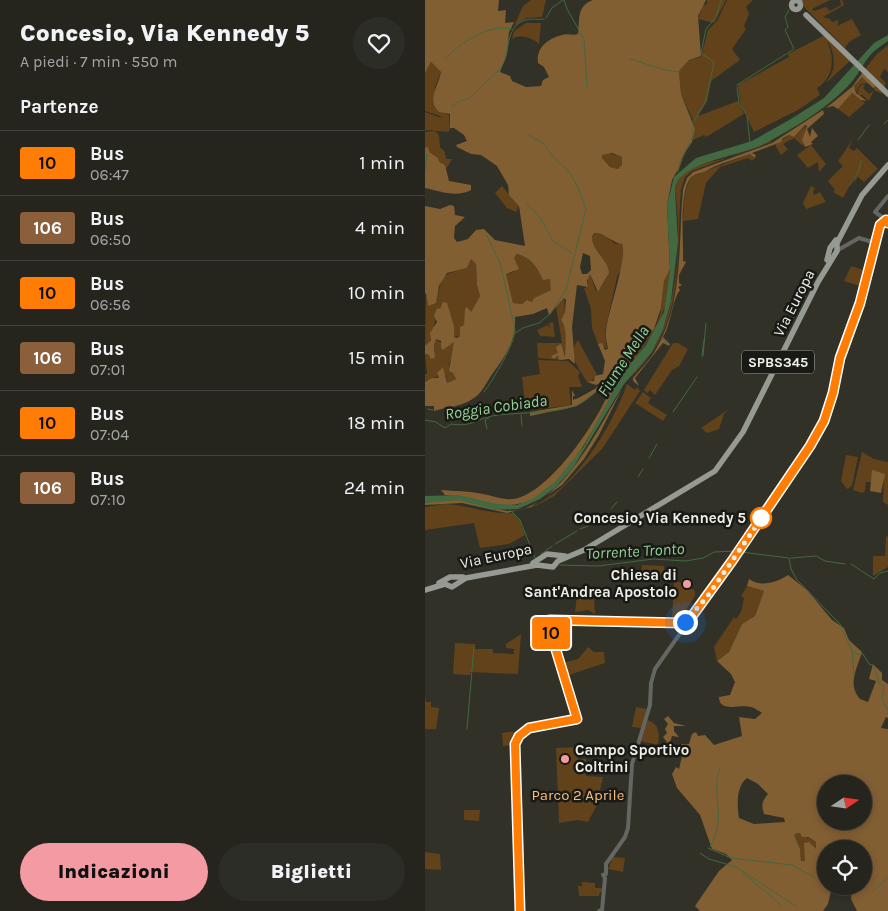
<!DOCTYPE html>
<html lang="it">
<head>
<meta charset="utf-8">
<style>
	:root { --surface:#25251e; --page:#2d2d27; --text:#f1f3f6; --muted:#a3a5a4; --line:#42423c; --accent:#f49aa3 }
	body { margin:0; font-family:Karla,sans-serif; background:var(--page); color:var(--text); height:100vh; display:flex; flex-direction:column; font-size:19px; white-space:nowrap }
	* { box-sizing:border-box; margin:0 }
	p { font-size:16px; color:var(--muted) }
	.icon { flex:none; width:28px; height:28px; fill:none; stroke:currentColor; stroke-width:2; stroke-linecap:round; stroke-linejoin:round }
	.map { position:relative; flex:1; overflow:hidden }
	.drawer { display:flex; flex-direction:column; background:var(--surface); width:425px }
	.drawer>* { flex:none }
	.badge { padding:0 10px; border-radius:4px; font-size:18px; line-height:32px }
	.needle { width:32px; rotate:77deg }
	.controls { position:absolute; left:392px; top:775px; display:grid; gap:10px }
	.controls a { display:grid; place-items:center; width:55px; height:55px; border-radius:50%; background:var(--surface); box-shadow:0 2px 8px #0003,0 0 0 1px var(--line); font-size:25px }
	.you { position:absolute; width:25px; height:25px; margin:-12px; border:4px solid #fff; border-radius:50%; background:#1a73e8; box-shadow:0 0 0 8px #1a73e833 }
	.map>.badge { position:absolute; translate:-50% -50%; box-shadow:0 0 0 2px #fff }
	h2 { padding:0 20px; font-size:19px; line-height:45px }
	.round { display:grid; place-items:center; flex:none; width:52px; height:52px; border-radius:26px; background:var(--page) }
	.headline { display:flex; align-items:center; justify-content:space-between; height:85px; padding:0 20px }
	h1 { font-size:24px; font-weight:800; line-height:38px }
	.button { display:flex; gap:10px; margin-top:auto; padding:10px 20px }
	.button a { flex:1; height:58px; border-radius:30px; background:var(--accent); color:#111; font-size:20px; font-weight:800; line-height:58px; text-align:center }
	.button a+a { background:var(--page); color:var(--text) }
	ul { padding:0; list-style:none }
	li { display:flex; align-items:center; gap:15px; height:65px; padding:0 20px; border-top:1px solid var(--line) }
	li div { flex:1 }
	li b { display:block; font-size:19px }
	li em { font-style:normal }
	li .badge { min-width:55px; font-weight:700; text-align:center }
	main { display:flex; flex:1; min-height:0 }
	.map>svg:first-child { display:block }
	.green { fill:#61421b }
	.forest { fill:#825e33; fill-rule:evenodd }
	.water { fill:#426942 }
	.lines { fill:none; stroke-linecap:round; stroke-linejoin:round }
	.stream { stroke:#426942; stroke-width:1 }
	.minor { stroke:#646662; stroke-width:4 }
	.major { stroke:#969a92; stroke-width:5.5 }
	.line-casing { stroke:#fff; stroke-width:11 }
	.line { stroke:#ff7d04; stroke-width:8 }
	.walk { stroke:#efefe9; stroke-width:5; stroke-dasharray:0 9 }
	.stop-dot { fill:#fff; stroke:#ff7d04; stroke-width:2.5 }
	.poi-dot { fill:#f49aa3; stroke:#191915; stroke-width:2 }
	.labels { text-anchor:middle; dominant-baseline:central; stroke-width:5; stroke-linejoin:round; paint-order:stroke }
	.shield { fill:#191915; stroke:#afafa9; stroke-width:1 }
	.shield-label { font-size:14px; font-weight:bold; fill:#efefe9 }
	.street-label { font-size:15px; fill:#efefe9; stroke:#191915 }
	.stop-label { font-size:15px; font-weight:bold; fill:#efefe9; stroke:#191915; text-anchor:end }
	.poi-label { font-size:15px; font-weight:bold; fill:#efefe9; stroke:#191915; text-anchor:end }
	.park-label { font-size:15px; fill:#f7be7d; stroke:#191915 }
	.water-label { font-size:16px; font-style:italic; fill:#94d295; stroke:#191915 }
</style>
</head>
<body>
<main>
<section class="drawer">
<div class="headline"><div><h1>Concesio, Via Kennedy 5</h1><p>A piedi · 7 min · 550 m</p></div><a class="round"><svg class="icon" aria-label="heart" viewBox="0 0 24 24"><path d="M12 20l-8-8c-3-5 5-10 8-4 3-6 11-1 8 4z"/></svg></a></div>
<h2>Partenze</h2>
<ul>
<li><span class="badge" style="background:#ff7d04;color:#111">10</span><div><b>Bus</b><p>06:47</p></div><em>1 min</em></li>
<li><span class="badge" style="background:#8b5e3c;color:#fff">106</span><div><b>Bus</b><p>06:50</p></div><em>4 min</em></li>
<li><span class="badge" style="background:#ff7d04;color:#111">10</span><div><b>Bus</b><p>06:56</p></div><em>10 min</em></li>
<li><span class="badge" style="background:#8b5e3c;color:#fff">106</span><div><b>Bus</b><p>07:01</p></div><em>15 min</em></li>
<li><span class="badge" style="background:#ff7d04;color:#111">10</span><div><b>Bus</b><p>07:04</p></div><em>18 min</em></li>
<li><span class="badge" style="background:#8b5e3c;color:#fff">106</span><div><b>Bus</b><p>07:10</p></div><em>24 min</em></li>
</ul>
<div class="button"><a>Indicazioni</a><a>Biglietti</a></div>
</section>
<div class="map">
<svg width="463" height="911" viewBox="0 0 463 911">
	<rect width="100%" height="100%" fill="#313128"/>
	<g class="green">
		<polygon points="106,0 121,0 117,17 101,18 89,26 98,6"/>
		<polygon points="282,0 301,0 289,23 273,19 278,5 282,4"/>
		<polygon points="302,0 328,0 321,7 324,14 319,26 321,29 307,49 315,60 286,81 282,101 273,116 313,101 319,114 281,137 279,135 268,140 269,123 256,94 254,71 264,60 276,57 283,30 292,21"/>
		<polygon points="378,0 405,0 387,9 389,11 401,7 405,11 416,5 415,0 417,0 419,5 398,17 405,19 407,22 414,20 412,26 427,19 436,35 424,42 420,48 377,5"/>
		<path d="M101 23H116L114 44C107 38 95 33 87 39L89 31Z"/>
		<path d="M400 35 426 60 401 83C403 79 406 76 407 72 411 64 408 47 402 41 410 57 409 78 392 88L395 95 373 110 329 132 315 103 313 85 364 57 363 54Z"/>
		<polygon points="463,45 463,72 459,69 455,77 461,83 459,88 440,69 452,54"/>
		<polygon points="6,62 16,72 10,87 11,109 24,115 25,129 23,132 0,130 0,112 17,118 22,126 15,116 0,111 0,73"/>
		<polygon points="437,77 447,87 443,83 436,84 432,89 434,93 433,88 438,84 440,86 438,88 444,94 449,90 449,86 451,86 458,91 457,94 449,90 444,101 437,95 434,96 429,86"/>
		<polygon points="427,93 440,103 424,117 413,109"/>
		<polygon points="381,125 378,146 369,138 358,144 363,149 356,155 350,145 364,135 369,137"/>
		<polygon points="0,132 10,131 14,135 15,147 20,152 21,159 27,159 21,169 20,165 14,163 0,148"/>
		<polygon points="428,139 424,148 429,151 432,148 453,169 439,182 433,177 428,184 431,174 418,198 408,192 410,190 403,181 418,166 413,161"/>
		<path d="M345 140 346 142 267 171 260 177 256 190C251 248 260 315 219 363 214 368 208 376 203 378 212 368 224 358 230 346 253 304 257 236 250 189 255 164 290 162 309 156 321 152 333 147 345 140Z"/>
		<polygon points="386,145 401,164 394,172 393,162 383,168 372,155"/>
		<polygon points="183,153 197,157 197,166 193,169 185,167 177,158 177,155"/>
		<path d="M325 154 330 158 327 161 323 158 295 167 281 183 273 219 258 221C259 206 258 187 268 176Z"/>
		<polygon points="77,186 94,206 91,212 82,208 70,193"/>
		<polygon points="386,186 390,188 388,192 389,195 395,192 401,202 381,209 378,203"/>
		<path d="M169 233 181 236 190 244 195 243 199 246 197 268 192 277 180 331 182 350 178 345 173 344 167 328 166 309 159 288 163 287V275L165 274 171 291H174L183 275 180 261C172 255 167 247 167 236Z"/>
		<path d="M92 254C103 257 113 264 116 275L126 279V290L113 296 107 302 102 300 97 304 88 303 81 274 89 272V258Z"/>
		<path d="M46 259 51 264 52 285 55 296 46 312H43L39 325 35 327V336L29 337 25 314 12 308C9 320 11 338 0 346L1 292 3 306 11 302C19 274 13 276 42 268Z"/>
		<polygon points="426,266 442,271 438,287 419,281"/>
		<path d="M245 269 240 306 233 326 209 361 197 374 194 371 199 369C210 354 226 338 233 321 240 304 234 282 245 269Z"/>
		<path d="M139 298 140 312 136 320C144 329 140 348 139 360L113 358 112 343H137L131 307Z"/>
		<polygon points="128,322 130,337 115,336 112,330 123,325 125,329 124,323"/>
		<polygon points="11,339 21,347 29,342 29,351 24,365 31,379 22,383 21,375 7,378 0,382 0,374 2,374 0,354 10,352 9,345"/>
		<path d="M153 340 172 375 166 382H162C154 369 142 354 153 340Z"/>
		<polygon points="248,343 253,343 263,349 254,366 247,370 230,395 225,390 222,393 219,390"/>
		<polygon points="113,360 143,361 155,372 153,376 157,387 144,387 146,405 101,411 97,377 115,374"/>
		<path d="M202 384 210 390 212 387 215 391 177 449 129 496 103 510C112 504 123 498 132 491 161 468 190 419 202 384Z"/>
		<polygon points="218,392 226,398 223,403 242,415 238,421 210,403"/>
		<polygon points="304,409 299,414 294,429 282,433 276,428"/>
		<polygon points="437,452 449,459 463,462 463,505 458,502 459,474 448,472 447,482 441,482 440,491 437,493 428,490"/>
		<polygon points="421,455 433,457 427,486 422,489 416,481"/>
		<path d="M20 504C43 505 65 515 89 513L95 521 100 535 84 544 55 548 49 523 0 530V507Z"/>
		<polygon points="461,536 463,537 463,567 448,576 448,556 460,556"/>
		<polygon points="217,565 239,566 239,575 217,574"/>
		<polygon points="249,579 258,584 259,590 268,589 270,592 270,596 256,617 260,620 247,622"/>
		<polygon points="322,586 339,591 330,616 317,624 304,652 292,661 289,647 309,617 311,619 316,612 319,598 316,596"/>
		<polygon points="152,596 169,598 170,614 163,610 150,612"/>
		<polygon points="96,634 93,674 45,672 45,675 28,674 30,643 50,644 50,649 68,649 68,653 89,654 89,649 81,648 81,644"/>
		<polygon points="163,647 169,652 179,652 180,663 141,676 137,663 153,659"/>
		<polygon points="0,697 1,702 6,702 6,707 14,708 11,729 0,729"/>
		<polygon points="211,707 222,709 216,728 207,727"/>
		<path d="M222 720C234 723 235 734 233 745L215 741Z"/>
		<polygon points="84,732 95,732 88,745 78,746 77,733"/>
		<polygon points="152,747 153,759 161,759 161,776 178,777 172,805 163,822 153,820 134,823 131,748"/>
		<polygon points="39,810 55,810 54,821 39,820"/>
		<polygon points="372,832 391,842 391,849 388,848 380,861 376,861 375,849 369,835"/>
		<polygon points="0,852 15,854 16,870 0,869"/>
		<polygon points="188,857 200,858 198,872 183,869"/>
		<polygon points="157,882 170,883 170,888 178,888 178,892 175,892 174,896 154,896 153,886 157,886"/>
	</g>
	<g class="forest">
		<path d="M0 0H74L73 11 81 10 80 23 89 22 84 32 82 54 75 72 85 76 87 81 101 87 116 86 118 80 124 77 119 67 113 63C111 48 122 39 137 35 142 33 148 36 153 34 155 20 151 6 168 0H281L273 16 276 56 264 60 254 71 256 94 270 129 267 142 259 154 255 166 247 180 242 205 245 269 239 281 236 308 229 329 199 369 171 385 162 382 169 381 170 376 178 374 180 361 173 344 177 343 180 350 183 349C182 343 180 335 181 330 183 312 203 256 197 244 187 243 181 233 169 233L167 236C167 253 183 258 184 273L173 292 165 274 162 281 163 287 152 285 147 327 150 364 144 359 134 360 133 355 129 359 126 356 133 353 131 347 136 344 140 357C140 347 143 328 136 320L140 312 141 300 139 298 124 315 122 308 108 314 90 317C91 341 81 355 68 373 60 384 58 393 46 400 35 407 21 407 9 411V406H0V382L7 378H13L14 376 12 373 18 367 22 383 31 379 28 373 24 371 29 342 18 350 16 348V341L11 339 9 345 10 358 6 359 3 354H0V346L6 340 5 333 12 322 9 316 12 308 15 309 18 302 22 303 29 326V337L32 338 35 336V327L39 325 40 309 42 307 46 312 55 296 52 285 51 264 46 259 42 268 22 273 14 286 11 303 3 306 1 293 0 294V206L15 209 25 205 29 206 30 215 40 217 30 226 29 238 32 242 43 239 51 230 59 229 70 240 100 246 94 206 84 195 83 185 72 166 56 155 46 154 32 147 31 145 42 141 39 135 29 128H25V114L14 112C1 100 14 85 16 72L6 62 0 73ZM187 153 197 157V165L193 169 185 167 177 158V155ZM158 253 165 256 166 270 162 274H157L155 267ZM92 254C107 258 112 267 118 280L125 279 126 290 109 298 107 302 102 300 97 304 88 303 81 274 94 269 89 258Z"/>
		<polygon points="438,72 451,86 448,88 437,77 429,86 431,93 442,101 436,100 427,93 413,109 408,106 401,108 427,87"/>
		<path d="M398 110 399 114 382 129 385 137 387 128 393 136 386 142 388 144 380 147 377 140 382 126 380 125 369 137 364 135 358 138 356 142 327 153 331 155 330 158 325 154C311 159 293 164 283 170 279 173 272 173 268 176 253 185 259 245 258 261L261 262 254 275V283L257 285 253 287 255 290C247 299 246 325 238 337L245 344 244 346 238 343 210 378 214 386 208 381V378C215 369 224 361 230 351 259 302 253 244 258 189L262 178 268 172 347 143Z"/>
		<path d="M3 147 4 152 13 158 14 162 20 165 24 181 46 185V190C32 198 14 191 0 188V148Z"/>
		<path d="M194 374 196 375C191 381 189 391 185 398 165 435 133 504 84 505 64 506 42 496 20 495L16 490C30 491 44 491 58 494 69 496 77 500 88 499 124 495 177 416 187 384L175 389 152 406 105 416V412L147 405V390L150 396H148V400C155 399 183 380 194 374Z"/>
		<path d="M197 389 174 435 159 459 137 485 106 507 82 513 37 503 0 505V503C15 500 31 498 46 502 59 505 70 510 83 511 135 512 174 426 197 389Z"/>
		<polygon points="447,470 460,474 456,493 445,491"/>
		<path d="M363 575 382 590 407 620 419 628 424 640 437 652C432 669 422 684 435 699L443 702 451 681 444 679 448 664 457 673V680L463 684V718L461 717 456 728 463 729V911H432L426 899 427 886H439V849H401V886H407L403 904 398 911H275L270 906 294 871 307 860 301 854 287 849 275 815 252 788 247 774 251 767 254 769 259 748 256 744H264L267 734 271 732 273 736 280 735 289 745 317 736 314 717 330 719 337 713C334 711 330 708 326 707 315 704 294 713 294 697L305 695 310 682 306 674 292 661 304 652 317 624 330 616 339 591 322 586 324 579C336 588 352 582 363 575ZM322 778 333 784 343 794C337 801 336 805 339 814L359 818 360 822 329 824 314 818C312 806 311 786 322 778ZM401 784H439V821H401ZM372 833H375L377 837H383L391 842V849L384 842 379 843 380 861H376L375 849 369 835Z"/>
		<polygon points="243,716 249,723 261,726 249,726 249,731 254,737 247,736 241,755 240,750 235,746 242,742 238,737 242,733 240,729 243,724 239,719"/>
	</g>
	<path class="water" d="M463 35V41C456 46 448 51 443 58 436 67 432 77 423 86 399 111 366 130 335 146 314 156 254 162 250 189L253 242 246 301 238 329 227 352 199 384 148 468 130 488 115 499 93 509 71 510 34 500 0 503V496L34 495 72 504 92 505 109 498 131 481 159 446 187 394 193 379 221 345 239 312 245 269 242 205 249 177 271 158 327 141 366 119 399 98 449 43Z"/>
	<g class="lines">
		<g class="stream">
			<polyline points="139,0 142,9 159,39 162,87"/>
			<polyline points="121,18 127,8 138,0"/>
			<path d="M20 59C36 43 63 23 87 29"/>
			<path d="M205 59C224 64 236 71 256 72"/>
			<polyline points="312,85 369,49 360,30 363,27 360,17 364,10"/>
			<polyline points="312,87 314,103 321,114"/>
			<path d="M27 106C33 101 38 101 44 98 46 97 72 72 75 69 87 53 78 28 100 20 107 18 113 20 119 19"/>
			<polyline points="322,116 325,143"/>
			<polyline points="459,124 463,120"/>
			<polyline points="433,140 444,125"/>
			<polyline points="0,171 2,154"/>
			<polyline points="253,172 255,162 268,136 268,122 281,101 289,62 276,53 281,29 291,17 296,0"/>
			<polyline points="425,185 434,170 436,161"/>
			<polyline points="102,204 116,219 128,241 147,253"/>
			<polyline points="62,236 75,263 85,305"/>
			<polyline points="90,333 98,328 114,323 125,314 141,290 161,209 153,187 143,170 130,159 118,143 103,135"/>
			<polyline points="237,337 243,345"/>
			<polyline points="277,356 279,340"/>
			<polyline points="278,356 281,323"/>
			<path d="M59 392C68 380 90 343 90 330 89 322 86 314 85 306"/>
			<polyline points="3,409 8,410"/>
			<polyline points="248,412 272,377"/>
			<polyline points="96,415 97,426"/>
			<path d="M0 420 11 422 20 428 26 424C49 428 52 417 73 415 99 412 125 414 150 406 166 400 175 384 192 379"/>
			<polyline points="62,429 60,420 65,417"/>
			<polyline points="224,458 232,444"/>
			<polyline points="213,477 218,469"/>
			<polyline points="186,509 192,502"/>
			<polyline points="85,510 95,520 110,558"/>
			<polyline points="155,529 163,526"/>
			<polyline points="130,544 152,531"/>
			<polyline points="316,552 364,558 366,569 372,580 415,624 427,651 432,654 438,654 444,664 449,666 454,683 459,687 457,700 463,710"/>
			<polyline points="116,554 127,546"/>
			<polyline points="366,558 391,556 400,561 420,564"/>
			<polyline points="426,564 449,579 455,573 463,571"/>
			<polyline points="135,565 173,566 228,559 261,561 278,558 289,552 312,551"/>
			<polyline points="427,651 429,675"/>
			<polyline points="42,729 49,646"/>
			<path d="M285 847C303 818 285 794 295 768"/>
			<polyline points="283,848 306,858 367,865 389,877"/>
			<polyline points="275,853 284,859 311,867 371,906"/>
			<polyline points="318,873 357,906"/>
			<polyline points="448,891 463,878"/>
		</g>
		<g class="minor">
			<polyline points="375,3 376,0"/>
			<polyline points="413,250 434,238 451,243"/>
			<polyline points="349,499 385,446 402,413 409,393 411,374 435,303 457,217 450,212 463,196"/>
			<polyline points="181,864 200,837 203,828 207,764 225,705 226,683 230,669 348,502"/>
			<polyline points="174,911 177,910 180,878 178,875 181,874 181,864"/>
		</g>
		<g class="major">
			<circle cx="371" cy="5" r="4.5"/>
			<polyline points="381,15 463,94"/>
			<polyline points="402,260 405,248 411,240"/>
			<polyline points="108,563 122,554 140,556"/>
			<polyline points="14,583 25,577 38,577"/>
			<polyline points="0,590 20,584 27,587 41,578 112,565 128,567 133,561 159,550 290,471 318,432 393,282 412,251 412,243 437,195 463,165"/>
		</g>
	</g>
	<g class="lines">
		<defs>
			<polyline id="line" points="95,911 90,744 94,736 104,728 152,719 124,627 125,620 257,623 265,619 307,561 385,446 399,421 408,393 415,358 435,303 455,225 461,220 463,223"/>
		</defs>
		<use href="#line" class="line-casing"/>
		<use href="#line" class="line"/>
		<polyline class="walk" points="260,622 282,597 338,516 336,518"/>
	</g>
	<circle class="stop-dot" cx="336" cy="518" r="10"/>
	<g class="poi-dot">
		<circle cx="262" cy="584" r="5"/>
		<circle cx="140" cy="759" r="5"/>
	</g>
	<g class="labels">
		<rect class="shield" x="317" y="350.5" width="72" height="23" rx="4"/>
		<g class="shield-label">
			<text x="353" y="362">SPBS345</text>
		</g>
		<g class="street-label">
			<text transform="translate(369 303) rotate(-63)">Via Europa</text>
			<text transform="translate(71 556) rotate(-12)">Via Europa</text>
		</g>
		<g class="stop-label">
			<text x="321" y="518">Concesio, Via Kennedy 5</text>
		</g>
		<g class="poi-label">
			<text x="252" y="575">Chiesa di<tspan x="252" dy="17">Sant'Andrea Apostolo</tspan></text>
			<text x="150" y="750" text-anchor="start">Campo Sportivo<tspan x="150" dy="17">Coltrini</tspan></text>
		</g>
		<g class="park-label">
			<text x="153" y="795">Parco 2 Aprile</text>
		</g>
		<g class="water-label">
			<text transform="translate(198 361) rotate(-57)">Fiume Mella</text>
			<text transform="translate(71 407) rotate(-8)">Roggia Cobiada</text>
			<text transform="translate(210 551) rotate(-3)">Torrente Tronto</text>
		</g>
	</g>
</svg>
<div class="controls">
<a><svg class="needle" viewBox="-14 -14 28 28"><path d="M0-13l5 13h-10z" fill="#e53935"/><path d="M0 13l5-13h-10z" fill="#a3a5a4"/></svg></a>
<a><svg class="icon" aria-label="locate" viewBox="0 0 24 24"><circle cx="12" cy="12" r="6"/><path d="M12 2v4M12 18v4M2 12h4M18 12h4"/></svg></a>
</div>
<div class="you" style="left:260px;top:622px"></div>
<b class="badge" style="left:126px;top:633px;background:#ff7d04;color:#111">10</b>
</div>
</main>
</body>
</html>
